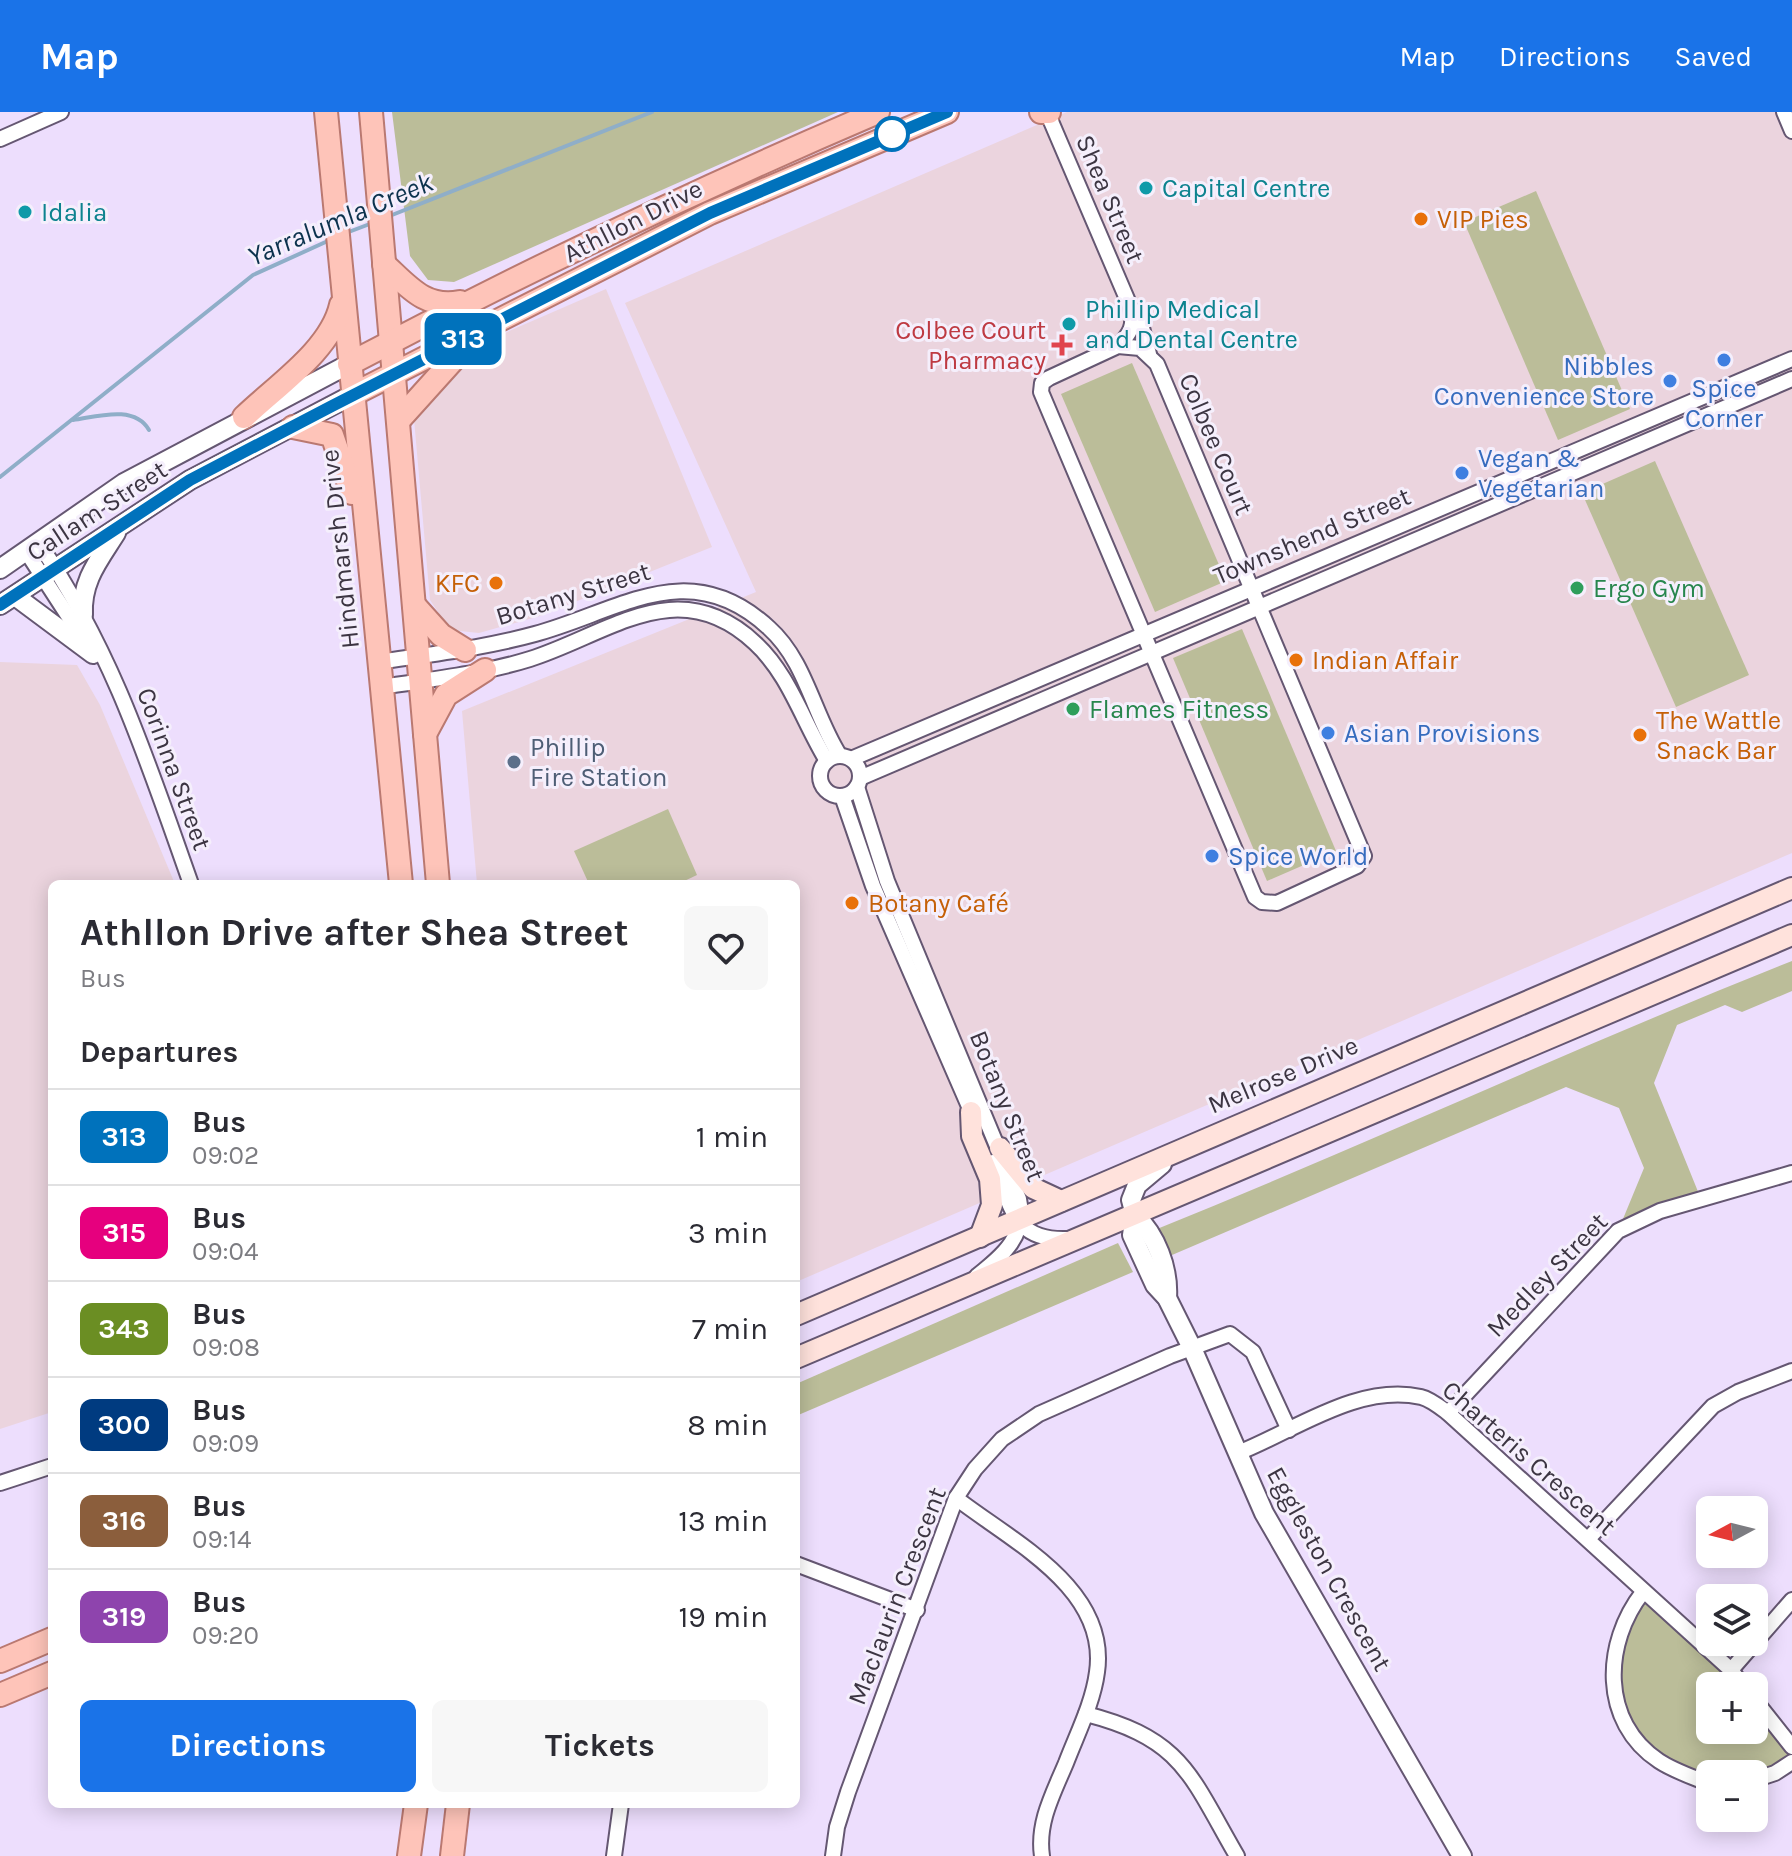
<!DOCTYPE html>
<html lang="en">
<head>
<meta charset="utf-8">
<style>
	:root { --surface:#fff; --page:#f7f7f7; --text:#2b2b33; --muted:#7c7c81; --line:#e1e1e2; --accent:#1a73e8 }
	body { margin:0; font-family:Karla,sans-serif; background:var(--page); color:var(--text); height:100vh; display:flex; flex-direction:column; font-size:30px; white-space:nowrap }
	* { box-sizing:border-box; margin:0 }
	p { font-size:26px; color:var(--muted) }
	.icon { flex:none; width:44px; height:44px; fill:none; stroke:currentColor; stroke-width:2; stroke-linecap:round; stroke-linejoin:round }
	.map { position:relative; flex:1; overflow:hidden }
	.details { position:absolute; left:48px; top:768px; width:752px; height:928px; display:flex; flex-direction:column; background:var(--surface); border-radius:12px; box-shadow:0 4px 20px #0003 }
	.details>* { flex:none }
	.badge { padding:0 16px; border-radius:12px; font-size:28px; line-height:52px }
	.needle { width:52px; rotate:263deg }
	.controls { position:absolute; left:1696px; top:1384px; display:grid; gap:16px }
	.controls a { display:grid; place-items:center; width:72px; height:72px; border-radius:12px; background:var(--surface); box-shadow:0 4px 20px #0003; font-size:40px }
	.map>.badge { position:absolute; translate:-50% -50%; box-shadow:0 0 0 4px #fff }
	h2 { padding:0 32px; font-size:30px; line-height:72px }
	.round { display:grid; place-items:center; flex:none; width:84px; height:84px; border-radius:12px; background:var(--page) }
	.headline { display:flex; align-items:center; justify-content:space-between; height:136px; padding:0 32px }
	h1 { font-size:38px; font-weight:700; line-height:60px }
	.primary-button { display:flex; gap:16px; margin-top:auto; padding:16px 32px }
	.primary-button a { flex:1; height:92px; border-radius:12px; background:var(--accent); color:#fff; font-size:32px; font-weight:700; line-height:92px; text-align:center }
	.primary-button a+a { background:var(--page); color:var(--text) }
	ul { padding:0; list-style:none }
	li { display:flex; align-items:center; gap:24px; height:96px; padding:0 32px; border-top:2px solid var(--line) }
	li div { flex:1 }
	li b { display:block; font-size:30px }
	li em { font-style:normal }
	li .badge { min-width:88px; font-weight:700; text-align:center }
	header { display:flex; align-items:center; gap:48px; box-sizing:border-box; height:112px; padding:0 40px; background:var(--accent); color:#fff }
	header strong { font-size:38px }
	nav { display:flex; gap:44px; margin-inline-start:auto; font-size:28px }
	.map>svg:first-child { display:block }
	.commercial { fill:#ebd4de }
	.green { fill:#bbbd99 }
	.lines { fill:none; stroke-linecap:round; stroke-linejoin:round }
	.stream { stroke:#8faec8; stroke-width:4 }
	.minor-casing { stroke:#655772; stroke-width:18 }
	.tertiary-casing { stroke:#655772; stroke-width:22 }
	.secondary-casing { stroke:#655772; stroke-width:24 }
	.primary-casing { stroke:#ba7971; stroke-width:26 }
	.minor { stroke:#fff; stroke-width:14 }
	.tertiary { stroke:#fff; stroke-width:18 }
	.secondary { stroke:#ffe2dc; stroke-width:20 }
	.primary { stroke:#fec4b9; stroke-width:22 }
	.line-casing { stroke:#fff; stroke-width:18 }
	.line { stroke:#0072bc; stroke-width:12 }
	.stop-dot { fill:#fff; stroke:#0072bc; stroke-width:4 }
	.culture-dot { fill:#0f9aa8; stroke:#f5effc; stroke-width:3 }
	.food-dot { fill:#e8710a; stroke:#f5effc; stroke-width:3 }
	.health-dot { fill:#e0444e; stroke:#f5effc; stroke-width:3 }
	.shop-dot { fill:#3f7fe0; stroke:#f5effc; stroke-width:3 }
	.leisure-dot { fill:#2e9e5b; stroke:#f5effc; stroke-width:3 }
	.service-dot { fill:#5c6f8a; stroke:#f5effc; stroke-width:3 }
	.labels { text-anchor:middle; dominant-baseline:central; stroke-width:6; stroke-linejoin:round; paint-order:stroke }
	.culture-label { font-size:26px; fill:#0d838f; stroke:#f5effc; text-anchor:start }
	.street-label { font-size:26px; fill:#3c3542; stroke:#f5effc }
	.food-label { font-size:26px; fill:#c56008; stroke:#f5effc; text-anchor:start }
	.health-label { font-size:26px; fill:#be3a42; stroke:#f5effc; text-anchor:end }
	.shop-label { font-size:26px; fill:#366cbe; stroke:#f5effc; text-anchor:start }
	.leisure-label { font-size:26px; fill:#27864d; stroke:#f5effc; text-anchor:start }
	.service-label { font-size:26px; fill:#4e5e75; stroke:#f5effc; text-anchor:start }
	.water-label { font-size:28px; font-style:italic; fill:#0c324d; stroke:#f5effc }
</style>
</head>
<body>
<header>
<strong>Map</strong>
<nav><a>Map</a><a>Directions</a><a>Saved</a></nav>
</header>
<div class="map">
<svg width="1792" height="1744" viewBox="0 0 1792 1744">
	<rect width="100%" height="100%" fill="#eddefd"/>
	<g class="commercial">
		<polygon points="1067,0 1792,0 1792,741 796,1170 796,772 477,772 462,599 756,480 625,191"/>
		<polygon points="606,177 712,435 540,504 479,521 450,518 430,488 414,307 430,280 491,227"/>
		<polygon points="0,550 77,553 100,593 175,772 52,772 52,1300 0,1317"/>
	</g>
	<g class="green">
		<polygon points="392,0 838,0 454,170 428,168 410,144"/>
		<polygon points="1536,79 1630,297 1558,328 1464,110"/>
		<polygon points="1132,251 1226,469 1155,500 1061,282"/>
		<polygon points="1655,349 1749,563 1676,595 1582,381"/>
		<polygon points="1242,517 1336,739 1267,769 1173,546"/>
		<polygon points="668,697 697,763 678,772 589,772 574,739"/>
		<path d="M1792 849V879L1742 900 1725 893 1677 913 1654 971 1701 1087 1618 1119 1644 1056 1619 996 1566 975 1165 1146 1157 1117C1370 1031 1578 934 1792 849Z"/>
		<polygon points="1118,1131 1133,1160 796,1304 796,1272"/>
		<polygon points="1643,1480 1743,1574 1710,1574 1710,1618 1754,1618 1754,1587 1792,1635 1792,1650 1754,1662 1710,1662 1710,1672 1659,1649 1619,1605 1623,1509"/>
	</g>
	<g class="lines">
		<g class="stream">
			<polyline points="387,105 652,0"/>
			<polyline points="346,121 375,110"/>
			<path d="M73 308C96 305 134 292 149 318"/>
			<polyline points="0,365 253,163 330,128"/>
		</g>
		<defs>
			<g id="minor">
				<polyline points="1047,0 1130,194 1140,208 1149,242"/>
				<polyline points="1784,0 1792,19"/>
				<polyline points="0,27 61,0"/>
				<polygon points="1118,234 1140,236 1157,252 1364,744 1357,754 1277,791 1262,790 1255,785 1041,280 1042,271 1049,266"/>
				<path d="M1118 234C1130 222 1135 214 1131 197"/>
				<path d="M38 430C113 540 147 648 191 772"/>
				<polyline points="26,439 87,533"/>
				<path d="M379 550C432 542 484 536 535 522 620 499 689 442 769 516 806 549 814 604 840 644"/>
				<path d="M382 575C431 567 482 562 530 547 609 522 678 459 755 531 789 562 803 610 827 649"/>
				<circle cx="840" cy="664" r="20"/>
				<polyline points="851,647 1792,247"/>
				<polyline points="860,666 1792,267"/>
				<path d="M857 675 887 769 1019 1087C1027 1124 1003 1143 977 1164"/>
				<polyline points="842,684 873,774 974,1006"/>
				<path d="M993 1050C1012 1094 1012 1129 1067 1127"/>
				<polyline points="1448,1301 1618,1119 1660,1099 1792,1061"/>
				<path d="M1238 1341C1294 1319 1358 1271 1421 1285 1430 1287 1440 1295 1448 1301L1731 1558 1743 1574"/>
				<polyline points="0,1371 52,1354"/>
				<path d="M956 1386C1013 1430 1109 1477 1097 1560 1093 1591 1077 1622 1066 1651 1053 1682 1037 1711 1042 1744"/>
				<polyline points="1588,1427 1713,1294 1738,1280 1792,1259"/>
				<polyline points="796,1452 917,1498"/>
				<path d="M1643 1480C1603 1531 1600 1610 1659 1649 1674 1659 1693 1665 1710 1672"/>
				<polyline points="1731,1558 1792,1488"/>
				<polyline points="1754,1587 1792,1635"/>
				<path d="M1086 1602C1183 1627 1190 1663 1237 1744"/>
				<polyline points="1754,1668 1775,1661 1792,1650"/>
				<polyline points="614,1744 621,1692"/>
				<polyline points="833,1744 837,1715 848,1680 956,1386 975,1357 1002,1327 1039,1302 1170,1244 1230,1222 1253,1240 1289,1318"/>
			</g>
			<g id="tertiary">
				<polyline points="0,457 124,371 349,252"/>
				<polyline points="15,484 93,542"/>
				<polyline points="0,493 190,368 352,283"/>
				<path d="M83 503C81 469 99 448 116 421"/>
				<polyline points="1162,1052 1137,1073 1131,1088 1135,1103 1132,1123 1155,1173 1167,1186 1192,1236 1264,1401 1462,1744"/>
				<path d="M1135 1103C1156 1123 1169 1156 1167 1186"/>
			</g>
			<g id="secondary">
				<polyline points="971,1000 972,1024 990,1067 992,1093 980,1125"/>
				<polyline points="1000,1036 1033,1076 1061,1089"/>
				<polyline points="796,1203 1792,776"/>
				<polyline points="796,1246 1792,823"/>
			</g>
			<g id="primary">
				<polyline points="326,0 401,772"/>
				<polyline points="371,0 438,772"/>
				<polyline points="1041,0 1049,0"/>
				<path d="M384 152C408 174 425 197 460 190"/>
				<path d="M349 252C522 161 698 77 878 0"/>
				<polyline points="352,283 710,101 947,0"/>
				<path d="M244 305C276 274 331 238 341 193"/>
				<polyline points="399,308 472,227"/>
				<polyline points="293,315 332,323 352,381"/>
				<polyline points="414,493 441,523 465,538"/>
				<polyline points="425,622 446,583 485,558"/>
				<polyline points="0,1549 52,1527"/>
				<polyline points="0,1583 52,1561"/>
				<polyline points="409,1744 416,1692"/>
				<polyline points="452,1744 458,1692"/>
			</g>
		</defs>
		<use href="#minor" class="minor-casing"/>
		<use href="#tertiary" class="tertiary-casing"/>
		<use href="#secondary" class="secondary-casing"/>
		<use href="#primary" class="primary-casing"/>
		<use href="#minor" class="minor"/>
		<use href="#tertiary" class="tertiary"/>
		<use href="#secondary" class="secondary"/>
		<use href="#primary" class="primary"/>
	</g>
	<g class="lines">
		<defs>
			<polyline id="line" points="0,493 190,368 332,294 710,101 947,0"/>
		</defs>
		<use href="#line" class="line-casing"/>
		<use href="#line" class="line"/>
	</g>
	<circle class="stop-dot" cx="892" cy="22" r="16"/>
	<g class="culture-dot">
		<circle cx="1146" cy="76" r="8"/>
		<circle cx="25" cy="100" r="8"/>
		<circle cx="1069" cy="212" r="8"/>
	</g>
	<g class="food-dot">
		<circle cx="1421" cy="107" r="8"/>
		<circle cx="496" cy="471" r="8"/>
		<circle cx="1296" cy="548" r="8"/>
		<circle cx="1640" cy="623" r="8"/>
		<circle cx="852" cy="791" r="8"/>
	</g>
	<path class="health-dot" d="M1058 221h8v8h8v8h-8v8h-8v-8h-8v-8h8z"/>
	<g class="shop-dot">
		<circle cx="1724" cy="248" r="8"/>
		<circle cx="1670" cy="269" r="8"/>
		<circle cx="1462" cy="361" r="8"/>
		<circle cx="1328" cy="621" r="8"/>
		<circle cx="1212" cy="744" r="8"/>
	</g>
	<g class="leisure-dot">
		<circle cx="1577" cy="476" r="8"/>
		<circle cx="1073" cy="597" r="8"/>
	</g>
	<circle class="service-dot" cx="514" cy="650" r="8"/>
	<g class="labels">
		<g class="culture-label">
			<text x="1162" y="76">Capital Centre</text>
			<text x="41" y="100">Idalia</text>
			<text x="1085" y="197">Phillip Medical<tspan x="1085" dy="30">and Dental Centre</tspan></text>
		</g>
		<g class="street-label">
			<text transform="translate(1110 87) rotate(67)">Shea Street</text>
			<text transform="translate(633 109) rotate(-27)">Athllon Drive</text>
			<text transform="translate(1216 332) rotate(67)">Colbee Court</text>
			<text transform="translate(97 399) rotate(-33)">Callam Street</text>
			<text transform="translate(1312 424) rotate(-23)">Townshend Street</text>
			<text transform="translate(340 437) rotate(-96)">Hindmarsh Drive</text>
			<text transform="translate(573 482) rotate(-17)">Botany Street</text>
			<text transform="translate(174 657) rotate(70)">Corinna Street</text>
			<text transform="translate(1283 963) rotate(-23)">Melrose Drive</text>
			<text transform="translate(1007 994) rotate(68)">Botany Street</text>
			<text transform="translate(1547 1163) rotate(-46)">Medley Street</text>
			<text transform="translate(1529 1346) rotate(41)">Charteris Crescent</text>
			<text transform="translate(1329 1457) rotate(61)">Eggleston Crescent</text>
			<text transform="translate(897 1484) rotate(-69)">Maclaurin Crescent</text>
		</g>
		<g class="food-label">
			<text x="1437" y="107">VIP Pies</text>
			<text x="480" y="471" text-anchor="end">KFC</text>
			<text x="1312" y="548">Indian Affair</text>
			<text x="1656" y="608">The Wattle<tspan x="1656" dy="30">Snack Bar</tspan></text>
			<text x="868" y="791">Botany Café</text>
		</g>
		<g class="health-label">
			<text x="1046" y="218">Colbee Court<tspan x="1046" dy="30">Pharmacy</tspan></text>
		</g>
		<g class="shop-label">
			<text x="1654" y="254" text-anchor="end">Nibbles<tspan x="1654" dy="30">Convenience Store</tspan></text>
			<text x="1724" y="276" text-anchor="middle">Spice<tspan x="1724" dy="30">Corner</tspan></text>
			<text x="1478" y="346">Vegan &amp;<tspan x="1478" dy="30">Vegetarian</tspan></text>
			<text x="1344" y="621">Asian Provisions</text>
			<text x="1228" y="744">Spice World</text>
		</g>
		<g class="leisure-label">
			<text x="1593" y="476">Ergo Gym</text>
			<text x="1089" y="597">Flames Fitness</text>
		</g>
		<g class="service-label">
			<text x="530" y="635">Phillip<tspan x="530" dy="30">Fire Station</tspan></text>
		</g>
		<g class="water-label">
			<text transform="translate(340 107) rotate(-23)">Yarralumla Creek</text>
		</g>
	</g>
</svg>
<div class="controls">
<a><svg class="needle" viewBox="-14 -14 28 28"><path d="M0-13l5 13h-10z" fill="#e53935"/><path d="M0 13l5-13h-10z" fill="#7c7c81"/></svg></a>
<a><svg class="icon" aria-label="layers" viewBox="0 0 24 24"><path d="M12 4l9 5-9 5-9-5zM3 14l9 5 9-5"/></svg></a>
<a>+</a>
<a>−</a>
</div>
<b class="badge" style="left:463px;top:227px;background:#0072bc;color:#fff">313</b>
<section class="details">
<div class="headline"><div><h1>Athllon Drive after Shea Street</h1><p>Bus</p></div><a class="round"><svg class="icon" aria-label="heart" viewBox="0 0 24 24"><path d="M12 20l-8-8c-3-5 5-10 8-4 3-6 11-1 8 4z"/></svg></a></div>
<h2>Departures</h2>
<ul>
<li><span class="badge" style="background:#0072bc;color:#fff">313</span><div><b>Bus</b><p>09:02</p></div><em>1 min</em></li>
<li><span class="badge" style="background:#e6007e;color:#fff">315</span><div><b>Bus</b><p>09:04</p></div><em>3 min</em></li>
<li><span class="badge" style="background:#6b8e23;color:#fff">343</span><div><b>Bus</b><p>09:08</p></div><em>7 min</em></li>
<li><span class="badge" style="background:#003b80;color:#fff">300</span><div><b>Bus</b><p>09:09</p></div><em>8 min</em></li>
<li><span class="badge" style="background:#8b5e3c;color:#fff">316</span><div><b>Bus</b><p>09:14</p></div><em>13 min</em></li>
<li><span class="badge" style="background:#8e44ad;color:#fff">319</span><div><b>Bus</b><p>09:20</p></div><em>19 min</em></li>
</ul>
<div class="primary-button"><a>Directions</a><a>Tickets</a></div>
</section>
</div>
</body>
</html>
